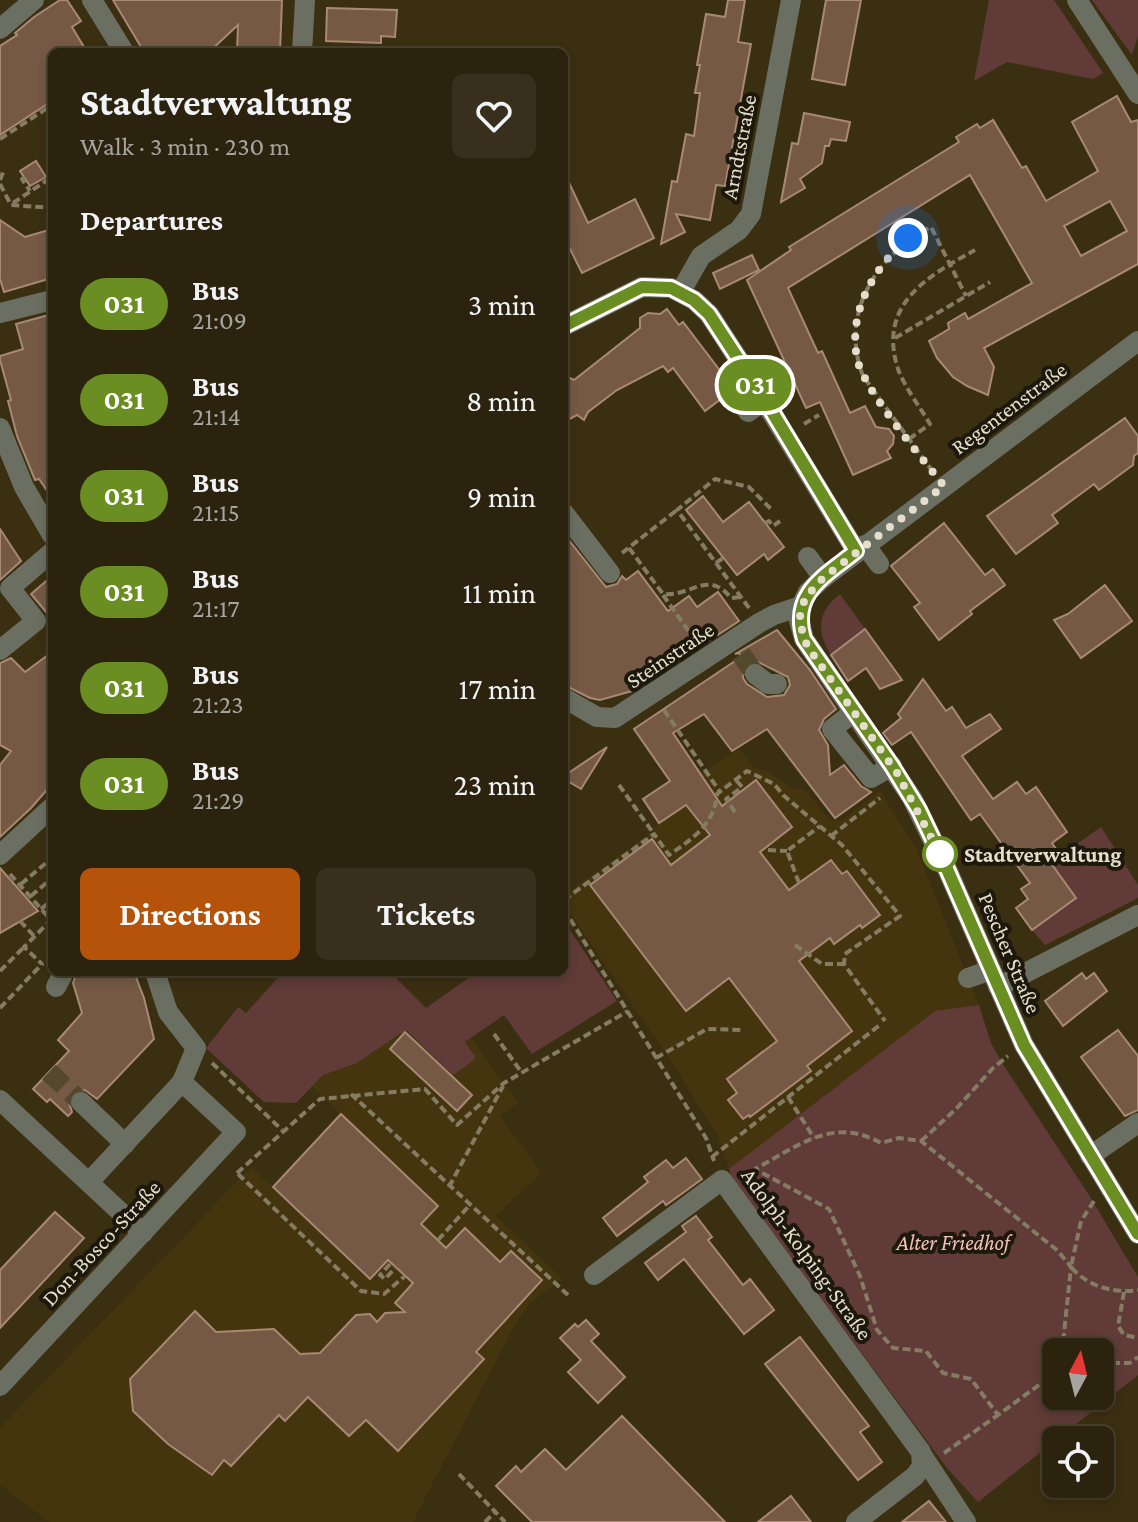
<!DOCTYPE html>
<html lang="en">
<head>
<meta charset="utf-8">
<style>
	:root { --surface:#2c230e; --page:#382f1c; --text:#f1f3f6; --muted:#a6a49e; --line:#48402e; --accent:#b45309 }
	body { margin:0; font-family:"Crimson Pro",serif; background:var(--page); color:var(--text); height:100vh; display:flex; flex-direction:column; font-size:30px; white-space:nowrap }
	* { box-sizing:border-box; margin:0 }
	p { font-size:26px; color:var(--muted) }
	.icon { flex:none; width:44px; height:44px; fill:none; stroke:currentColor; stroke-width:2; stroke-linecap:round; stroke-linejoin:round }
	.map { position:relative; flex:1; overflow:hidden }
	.drawer { position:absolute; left:48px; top:48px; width:520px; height:928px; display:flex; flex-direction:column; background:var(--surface); border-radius:12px; box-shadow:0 4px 12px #0003,0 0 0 2px var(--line) }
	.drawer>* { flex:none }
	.badge { padding:0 16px; border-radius:26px; font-size:28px; line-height:52px }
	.needle { width:52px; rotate:7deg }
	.tools { position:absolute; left:1042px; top:1338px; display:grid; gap:16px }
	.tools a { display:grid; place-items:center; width:72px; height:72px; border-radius:12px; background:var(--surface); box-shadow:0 4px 12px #0003,0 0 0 2px var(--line); font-size:40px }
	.you { position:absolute; width:40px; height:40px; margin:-20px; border:6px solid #fff; border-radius:50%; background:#1a73e8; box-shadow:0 0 0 12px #1a73e833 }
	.map>.badge { position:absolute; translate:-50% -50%; box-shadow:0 0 0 4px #fff }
	h2 { padding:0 32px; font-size:30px; line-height:72px }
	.round { display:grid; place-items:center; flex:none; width:84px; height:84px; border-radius:12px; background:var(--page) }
	.head { display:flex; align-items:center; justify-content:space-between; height:136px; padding:0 32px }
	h1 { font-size:38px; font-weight:700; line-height:60px }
	.action { display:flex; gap:16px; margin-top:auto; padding:16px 32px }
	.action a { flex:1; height:92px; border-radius:12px; background:var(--accent); color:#fff; font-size:32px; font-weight:700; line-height:92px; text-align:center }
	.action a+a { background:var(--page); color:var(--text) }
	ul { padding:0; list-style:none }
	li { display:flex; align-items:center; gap:24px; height:96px; padding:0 32px }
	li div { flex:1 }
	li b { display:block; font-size:30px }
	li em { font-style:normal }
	li .badge { min-width:88px; font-weight:700; text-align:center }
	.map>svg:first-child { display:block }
	.built { fill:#44350e }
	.green { fill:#603b38; fill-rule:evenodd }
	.building { fill:#755945; stroke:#a88974; stroke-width:2; fill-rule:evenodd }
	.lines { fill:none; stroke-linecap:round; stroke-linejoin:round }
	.minor-tunnel { stroke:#54492e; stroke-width:20; stroke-dasharray:20 10; stroke-linecap:butt }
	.path { stroke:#857c64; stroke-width:4; stroke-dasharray:8 4; stroke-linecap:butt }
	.minor { stroke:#6b6f61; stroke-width:20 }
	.line-casing { stroke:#fff; stroke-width:18 }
	.line { stroke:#6b8e23; stroke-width:12 }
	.walk { stroke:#e5decd; stroke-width:8; stroke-dasharray:0 14.4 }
	.stop-dot { fill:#fff; stroke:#6b8e23; stroke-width:4 }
	.labels { text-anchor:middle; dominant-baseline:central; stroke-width:8; stroke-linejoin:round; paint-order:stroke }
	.street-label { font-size:22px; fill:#e5decd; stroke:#1d180c }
	.stop-label { font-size:22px; font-weight:bold; fill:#e5decd; stroke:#1d180c; text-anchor:start }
	.park-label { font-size:22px; font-style:italic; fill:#f4beb9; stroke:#1d180c }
</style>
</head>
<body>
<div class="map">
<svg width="1138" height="1522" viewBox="0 0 1138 1522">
	<rect width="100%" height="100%" fill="#3b2f12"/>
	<g class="built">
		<polygon points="739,749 754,767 769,772 792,789 804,789 830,820 841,821 880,791 916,848 979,1005 935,1012 729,1169 716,1133 674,1066 564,904 564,895 652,832 659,823 709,789 700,774"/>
		<polygon points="406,1030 475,1055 465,1043 471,1038 518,1103 500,1116 541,1173 496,1216 562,1278 528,1306 514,1326 413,1522 49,1522 0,1485 0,1428 251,1167 369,1280 439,1206 312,1087 323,1075 355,1064"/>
	</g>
	<g class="green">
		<polygon points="989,0 1054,0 1103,73 1093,79 1007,62 974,81"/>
		<polygon points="1092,0 1138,0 1138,36 1132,55"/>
		<path d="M840 594 865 629 831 655C816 631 817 612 840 594Z"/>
		<polygon points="1101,827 1138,885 1138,898 1045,945 1032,930 1076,898 1050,863"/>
		<polygon points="564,921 617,1001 532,1054 504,1015 465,1042 475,1056 474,1060 453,1075 406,1030 355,1064 323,1075 296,1103 264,1102 206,1048 238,1007 246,1013 283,972 390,972 426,1008 477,972 564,972"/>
		<path d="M979 1005 991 1043 1004 1066 1089 1195 1138 1277V1375L978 1502 947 1468 733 1180 729 1169 935 1011ZM1056 1352H1100V1396H1056Z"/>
	</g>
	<g class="building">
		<polygon points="60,0 67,0 81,21 72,27 87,52 52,52 52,101 0,135 0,46 17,35 15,33 34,17"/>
		<polygon points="113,0 282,0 280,52 237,52 238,25 209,52 144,52"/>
		<polygon points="728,0 745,0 738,42 751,44 725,186 716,185 710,220 676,214 685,232 661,244 672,181 677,182 686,134 694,136 700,93 695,93 700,65 697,65 706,14 725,17"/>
		<polygon points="826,0 861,0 845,85 812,79"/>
		<polygon points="327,8 397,10 395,37 381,36 381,43 326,41"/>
		<path d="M1117 96 1131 122 1138 120V264L984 348 994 367 988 395 967 386 953 377 937 358 929 341 949 329 948 323 965 313 968 319 1032 283 970 175 788 288 818 353 822 351 850 413 865 406 876 427 889 429 894 436 893 444 887 451 891 458 853 475 820 402 806 408 747 280 791 250 789 247 959 142 956 137 977 124 980 128 993 120 1022 168 1026 166 1046 201 1098 171 1072 122ZM1110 201 1127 231 1081 256 1064 226Z"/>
		<polygon points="804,113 850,122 846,141 831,139 829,146 825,146 822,163 800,179 805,188 781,202 792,143 798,144"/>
		<polygon points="36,161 46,177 30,186 20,171"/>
		<polygon points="564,172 588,223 635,199 654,238 582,273 564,237"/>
		<polygon points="0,220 25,237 52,229 52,278 4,292 0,279"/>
		<polygon points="752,255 759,270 720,289 713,273"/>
		<polygon points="667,309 679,325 683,322 734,389 705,411 673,368 668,372 663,366 617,390 588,412 584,420 577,415 564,422 564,375 574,380 640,328 640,318 648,313 660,314"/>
		<polygon points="52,314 52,498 39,479 35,480 17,436 8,401 11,400 0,360 0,356 23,349 16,324"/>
		<polygon points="1125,418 1138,436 1138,453 1134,456 1133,465 1099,490 1094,484 1052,515 1058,523 1016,554 987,516"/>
		<polygon points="703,496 723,522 749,502 784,547 768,560 764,554 737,575 686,510"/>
		<polygon points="944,523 985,575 993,569 1005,585 970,611 972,614 939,640 914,607 920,603 891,566"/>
		<polygon points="0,529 21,561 0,580"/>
		<polygon points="564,534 606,587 617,584 622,576 626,580 638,571 668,611 689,596 697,607 718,592 739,621 632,691 600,700 590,698 564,685"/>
		<polygon points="52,576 52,619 31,594"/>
		<polygon points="1105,585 1132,621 1081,658 1054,620 1068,614"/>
		<polygon points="865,629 902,680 880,689 866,668 848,681 831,655"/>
		<path d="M777 630 810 670 836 709 824 719 819 730 828 745 830 775 844 765 861 786 871 792 835 818 767 729 732 751 704 714 673 733 722 806 756 780 792 827 760 852 789 890 831 860 842 874 847 871 880 915 862 928 860 925 834 944 830 938 799 961 852 1031 807 1066 811 1071 750 1117 749 1115 743 1119 728 1100 737 1093 727 1079 777 1041 729 978 686 1011 590 885 652 839 671 865 710 835 686 805 659 823 643 799 670 781 634 729 741 657 739 653 735 654ZM756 661 788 677 790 685 784 695 767 697 747 684 743 678 744 667Z"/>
		<polygon points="52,652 52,784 31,808 0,837 0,765 11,751 0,745 0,663 11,658 25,672"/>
		<polygon points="923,679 946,711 952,707 966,728 990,714 1001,729 962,756 993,799 1017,782 1026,794 1036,787 1067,832 1052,843 1058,852 1048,859 1076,898 1032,930 1016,908 1028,899 1021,889 1030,883 980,814 971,820 911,732 892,745 883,733 901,718 898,714"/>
		<polygon points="607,747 581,789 564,779 564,776"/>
		<polygon points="0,868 38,911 0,933"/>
		<polygon points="85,972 134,972 144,998 154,1039 97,1099 85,1090 72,1093 68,1100 72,1112 68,1116 50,1099 47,1102 33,1089 69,1051 58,1040 82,1013 73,983 76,975"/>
		<polygon points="1082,973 1086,979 1094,973 1107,991 1063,1026 1045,1001"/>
		<polygon points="1118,1030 1138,1056 1138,1110 1125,1116 1081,1057"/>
		<polygon points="405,1032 472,1095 457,1111 390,1049"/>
		<polygon points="341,1114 438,1206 421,1224 446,1248 465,1228 500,1262 511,1251 542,1280 476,1352 484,1359 398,1451 366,1420 349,1436 308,1397 285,1421 279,1415 231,1466 224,1460 212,1475 168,1444 133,1411 130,1379 195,1311 216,1332 274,1329 300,1354 320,1353 356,1315 370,1314 377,1322 385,1313 405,1312 395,1303 413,1283 388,1260 370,1279 273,1187"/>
		<polygon points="686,1158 702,1179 666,1205 663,1201 617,1236 603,1218 648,1182 644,1177 666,1160 673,1168"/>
		<polygon points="55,1212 84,1238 0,1328 0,1270"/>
		<polygon points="696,1216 712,1237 708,1240 743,1285 750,1279 774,1310 744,1334 684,1259 658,1280 645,1263 686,1232 682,1226"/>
		<polygon points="586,1320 599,1334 591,1341 625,1377 598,1403 568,1372 581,1360 560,1338 575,1324 578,1327"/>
		<polygon points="800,1337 869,1426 860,1432 882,1462 858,1480 765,1364"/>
		<polygon points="622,1416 725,1522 532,1522 496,1486 516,1466 521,1472 545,1449 566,1470"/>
		<polygon points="791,1496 811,1522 758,1522"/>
		<polygon points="929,1501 946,1522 902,1522"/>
	</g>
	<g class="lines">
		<g class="minor-tunnel">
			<polyline points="741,654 755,674"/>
			<polyline points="49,1072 81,1102"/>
		</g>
		<g class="path">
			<polyline points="0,139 52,105"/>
			<polyline points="25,178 22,179 30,191"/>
			<polyline points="0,180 4,170"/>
			<polyline points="0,184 11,205 52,208"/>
			<polyline points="13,203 52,177"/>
			<polyline points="895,338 990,282"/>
			<polyline points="804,424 819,415"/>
			<path d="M909 439 930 424C920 407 905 388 898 369 877 304 928 276 975 250"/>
			<path d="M933 472 863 376C839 314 876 255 931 227L966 296"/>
			<polyline points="765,523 769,521 773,526 780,521"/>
			<path d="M629 548 663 594C691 597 708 569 731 598L740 597"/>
			<polyline points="622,553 677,510"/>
			<polyline points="716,563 726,556"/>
			<polyline points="663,595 695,640"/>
			<polyline points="749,608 677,510 715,479 749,487 771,509"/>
			<polyline points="664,710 720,792"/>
			<polyline points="619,785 654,834"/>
			<polyline points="735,812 726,799 742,787 736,780"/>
			<polyline points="831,836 880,798"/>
			<polyline points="768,850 787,851"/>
			<polyline points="10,874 51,920 24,947 42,964"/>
			<polyline points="799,883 787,851 820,826"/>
			<polyline points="21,884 52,858"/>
			<polyline points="31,896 52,878"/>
			<path d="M564 900 654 834 669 855C692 839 715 824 717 794L747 771 774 784 783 795 842 845 900 916 845 954 844 964 885 1021"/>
			<polyline points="41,909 52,900"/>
			<polyline points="564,909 706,1138 714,1161"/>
			<polyline points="20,921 35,937"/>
			<polyline points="795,945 822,964 844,964"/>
			<polyline points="0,971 24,947"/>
			<polyline points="0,1008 43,963"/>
			<polyline points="494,1034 522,1073"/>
			<polyline points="656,1058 707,1029 743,1030"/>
			<polyline points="212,1063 282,1130"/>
			<polyline points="351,1094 568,1295"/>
			<polyline points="788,1097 814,1138"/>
			<polyline points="921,1141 956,1109 993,1068 1008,1056"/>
			<polyline points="712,1157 881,1024"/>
			<polyline points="237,1173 320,1099 425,1089 457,1125 504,1083 628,1011"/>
			<polyline points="238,1174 361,1291 384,1294 405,1276"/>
			<polyline points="449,1187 503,1086"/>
			<path d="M1094 1201 1081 1221 1071 1267C1087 1286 1114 1294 1138 1290"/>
			<polyline points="438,1240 469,1206"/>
			<polyline points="390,1264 380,1275 385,1279 396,1267"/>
			<polyline points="1124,1292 1118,1326 1124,1335 1138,1338"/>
			<polyline points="1100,1363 1130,1363 1138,1357"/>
			<path d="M1056 1368 1047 1379 998 1415 971 1379 943 1373 926 1351 893 1348 877 1330 860 1276 829 1209 755 1169C798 1146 833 1116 881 1143L899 1138 921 1141 1058 1251 1071 1267 1062 1352"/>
			<polyline points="944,1453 998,1415"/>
			<polyline points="459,1474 505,1522"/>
			<polyline points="485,1522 495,1512"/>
		</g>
		<g class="minor">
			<polyline points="92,0 124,52"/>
			<polyline points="1077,0 1138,94"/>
			<polyline points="0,29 34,0"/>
			<polyline points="302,52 305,0"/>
			<polyline points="681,291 701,256 739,230 751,214 791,0"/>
			<polyline points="0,313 52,300"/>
			<polyline points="564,326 642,287 671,288 694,300 709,314 746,371 856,551"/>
			<polyline points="1138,341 823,578 808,592 801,606 799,620 804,639 912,798 947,869 1024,1045 1138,1234"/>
			<polyline points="748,412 765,400"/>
			<polyline points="0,428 24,487 52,535"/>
			<polyline points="564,513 610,573"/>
			<polyline points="865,545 879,564"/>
			<polyline points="808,557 823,578"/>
			<polyline points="0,650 36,621 10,588 52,552"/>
			<polyline points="755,674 768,684 777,684"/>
			<polyline points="564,698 597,717 615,718 759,623 774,615 801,606"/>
			<polyline points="854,712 832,729 871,778 892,766"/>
			<polyline points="0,855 52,807"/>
			<polyline points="155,972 168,1012 196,1048 182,1082"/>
			<polyline points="968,978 991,970"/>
			<polyline points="56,987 64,972"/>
			<polyline points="998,987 1138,915"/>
			<polyline points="0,1100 143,1233"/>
			<polyline points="81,1102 125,1144"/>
			<polyline points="1090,1156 1138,1123"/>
			<polyline points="594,1275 722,1180 921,1452 922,1466 915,1476 856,1522"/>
			<polyline points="0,1386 236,1132 182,1082 89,1182"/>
			<polyline points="922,1455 966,1522"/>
		</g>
	</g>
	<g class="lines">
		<defs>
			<path id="line" d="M564 326 642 287 671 288 694 300 709 314 765 400 856 551C825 576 790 593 804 639L892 766 919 810 947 869 1024 1045 1138 1234"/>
		</defs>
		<use href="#line" class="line-casing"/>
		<use href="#line" class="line"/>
		<path class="walk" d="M908 238C874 268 848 311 857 358 862 388 923 459 944 486L823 578 805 598 799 620 807 646 897 773 940 854"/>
	</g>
	<circle class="stop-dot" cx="940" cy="854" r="16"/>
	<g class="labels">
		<g class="street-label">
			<text transform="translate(739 147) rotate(-79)">Arndtstraße</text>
			<text transform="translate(1009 408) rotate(-37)">Regentenstraße</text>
			<text transform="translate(670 655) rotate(-34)">Steinstraße</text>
			<text transform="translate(1010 953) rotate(67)">Pescher Straße</text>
			<text transform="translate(101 1243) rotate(-47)">Don-Bosco-Straße</text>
			<text transform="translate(807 1254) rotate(54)">Adolph-Kolping-Straße</text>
		</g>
		<g class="stop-label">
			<text x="964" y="854">Stadtverwaltung</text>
		</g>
		<g class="park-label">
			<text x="953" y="1242">Alter Friedhof</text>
		</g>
	</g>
</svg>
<div class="tools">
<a><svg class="needle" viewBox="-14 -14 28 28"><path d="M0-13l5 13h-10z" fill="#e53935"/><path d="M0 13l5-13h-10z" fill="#a6a49e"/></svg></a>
<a><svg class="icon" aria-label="locate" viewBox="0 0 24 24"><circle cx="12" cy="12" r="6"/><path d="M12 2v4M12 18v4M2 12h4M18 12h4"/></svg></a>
</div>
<div class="you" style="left:908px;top:238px"></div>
<b class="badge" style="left:755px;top:385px;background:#6b8e23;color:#fff">031</b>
<section class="drawer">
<div class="head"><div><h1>Stadtverwaltung</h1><p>Walk · 3 min · 230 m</p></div><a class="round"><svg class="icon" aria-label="heart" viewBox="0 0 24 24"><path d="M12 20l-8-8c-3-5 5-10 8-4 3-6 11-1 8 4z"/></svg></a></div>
<h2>Departures</h2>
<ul>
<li><span class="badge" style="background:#6b8e23;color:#fff">031</span><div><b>Bus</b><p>21:09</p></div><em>3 min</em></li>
<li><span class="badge" style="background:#6b8e23;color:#fff">031</span><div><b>Bus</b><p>21:14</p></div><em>8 min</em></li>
<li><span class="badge" style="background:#6b8e23;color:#fff">031</span><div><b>Bus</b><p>21:15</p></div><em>9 min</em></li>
<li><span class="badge" style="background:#6b8e23;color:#fff">031</span><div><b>Bus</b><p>21:17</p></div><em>11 min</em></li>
<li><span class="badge" style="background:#6b8e23;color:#fff">031</span><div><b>Bus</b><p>21:23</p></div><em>17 min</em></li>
<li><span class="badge" style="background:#6b8e23;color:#fff">031</span><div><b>Bus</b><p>21:29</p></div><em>23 min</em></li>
</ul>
<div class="action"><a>Directions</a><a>Tickets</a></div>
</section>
</div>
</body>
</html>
